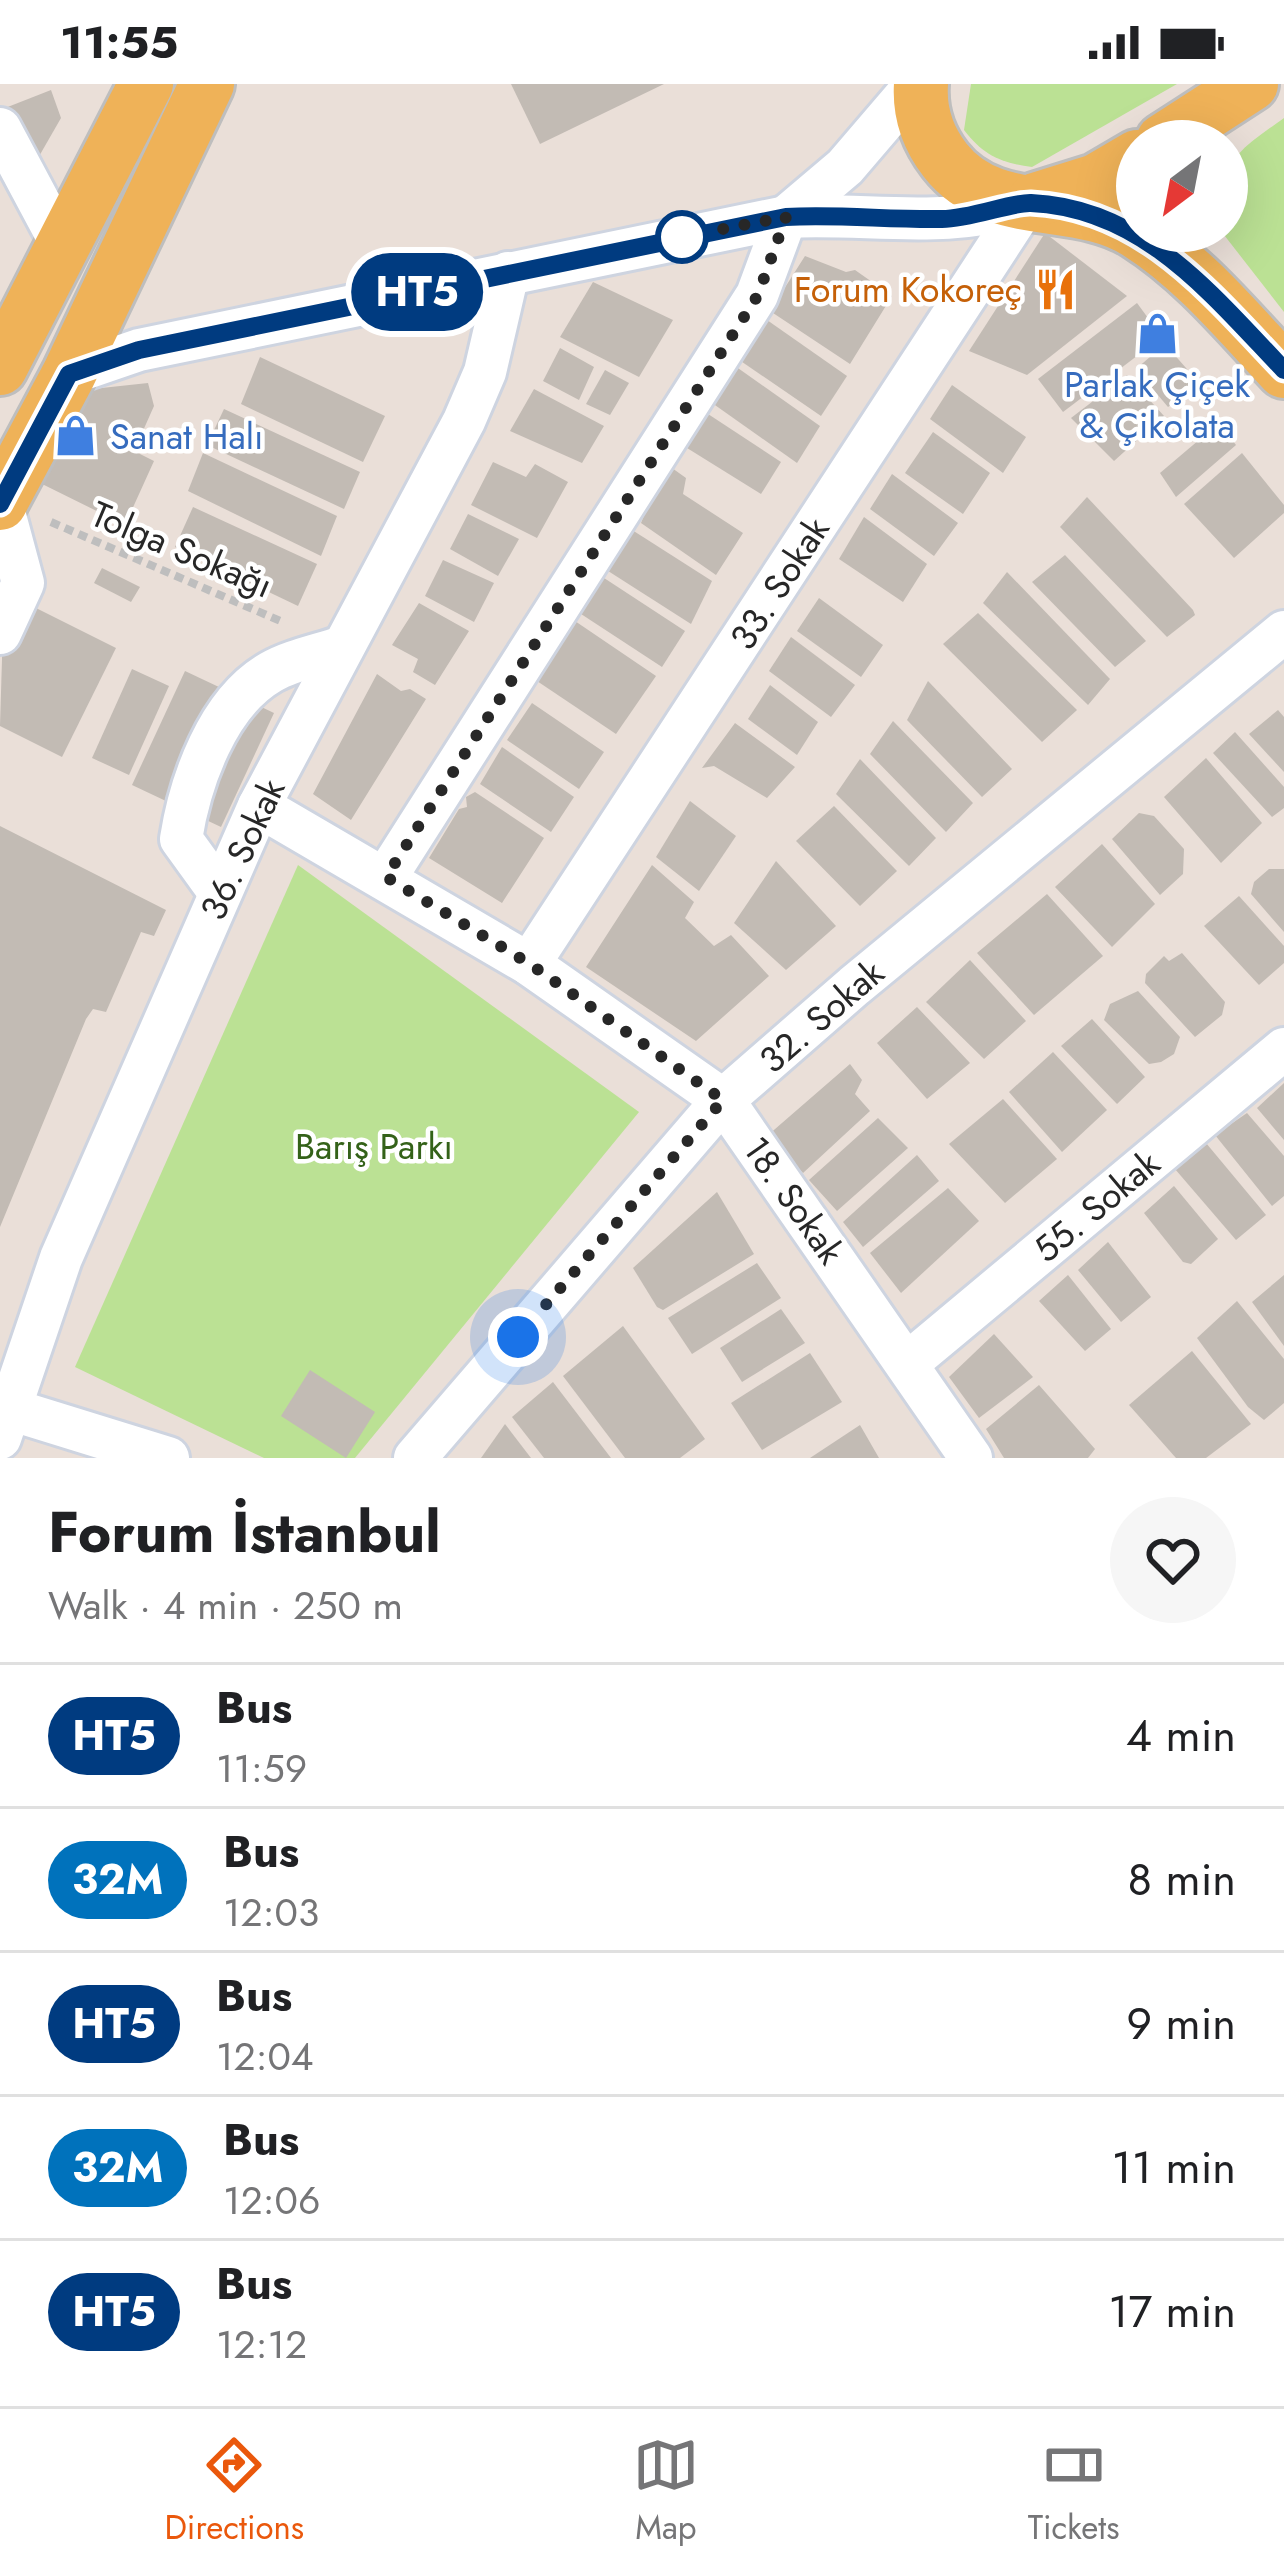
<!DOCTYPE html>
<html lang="en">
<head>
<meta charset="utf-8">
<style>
	:root { --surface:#fff; --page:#f6f6f6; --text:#202124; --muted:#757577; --line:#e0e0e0; --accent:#ea580c }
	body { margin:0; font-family:Jost,sans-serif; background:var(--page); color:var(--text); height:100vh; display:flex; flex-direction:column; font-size:45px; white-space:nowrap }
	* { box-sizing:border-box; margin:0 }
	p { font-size:39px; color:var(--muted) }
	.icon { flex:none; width:66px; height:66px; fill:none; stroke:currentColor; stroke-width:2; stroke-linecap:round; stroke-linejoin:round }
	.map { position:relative; height:1374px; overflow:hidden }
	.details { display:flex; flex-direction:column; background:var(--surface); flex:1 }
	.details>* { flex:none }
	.badge { padding:0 24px; border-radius:39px; font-size:42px; line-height:78px }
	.needle { width:78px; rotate:212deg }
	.controls { position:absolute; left:1116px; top:36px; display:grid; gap:24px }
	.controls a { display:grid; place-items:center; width:132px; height:132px; border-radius:50%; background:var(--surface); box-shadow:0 12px 48px #0002; font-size:60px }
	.you { position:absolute; width:60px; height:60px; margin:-30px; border:9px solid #fff; border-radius:50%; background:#1a73e8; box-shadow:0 0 0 18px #1a73e833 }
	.map>.badge { position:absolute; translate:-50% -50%; box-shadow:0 0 0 6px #fff }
	.round { display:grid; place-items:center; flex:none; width:126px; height:126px; border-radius:63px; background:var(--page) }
	.head { display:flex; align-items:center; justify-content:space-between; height:204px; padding:0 48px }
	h1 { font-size:57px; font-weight:700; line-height:90px }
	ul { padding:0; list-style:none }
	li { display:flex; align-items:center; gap:36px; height:144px; padding:0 48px; border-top:3px solid var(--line) }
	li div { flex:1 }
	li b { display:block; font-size:45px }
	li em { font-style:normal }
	li .badge { min-width:132px; font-weight:700; text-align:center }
	.status { display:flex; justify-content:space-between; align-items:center; height:84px; padding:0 60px; background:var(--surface); direction:ltr }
	.status svg { height:33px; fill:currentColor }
	.tabs { display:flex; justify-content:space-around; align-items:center; height:168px; border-top:3px solid var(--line); background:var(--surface); font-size:33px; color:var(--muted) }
	.tabs a { display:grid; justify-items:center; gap:6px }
	.tabs .selected { color:var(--accent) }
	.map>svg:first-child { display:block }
	.green { fill:#bbe194 }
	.building { fill:#c2bbb4 }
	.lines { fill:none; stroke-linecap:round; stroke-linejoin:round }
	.minor-casing { stroke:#ced4e0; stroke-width:48 }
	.major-casing { stroke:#bebebe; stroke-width:60 }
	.path { stroke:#bebebe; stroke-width:8; stroke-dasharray:9 6; stroke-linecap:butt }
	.minor { stroke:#fff; stroke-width:42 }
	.major { stroke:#efb258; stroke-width:54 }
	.line-casing { stroke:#fff; stroke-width:27 }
	.line { stroke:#003b80; stroke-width:18 }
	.walk { stroke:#272727; stroke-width:12; stroke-dasharray:0 21.6 }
	.stop-dot { fill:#fff; stroke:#003b80; stroke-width:6 }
	.labels { text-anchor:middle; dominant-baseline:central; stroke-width:9; stroke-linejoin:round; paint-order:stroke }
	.food-label { font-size:36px; fill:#c56008; stroke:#fff; text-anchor:end }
	.shop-label { font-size:36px; fill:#366cbe; stroke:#fff }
	.street-label { font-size:36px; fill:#272727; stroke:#fff }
	.park-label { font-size:36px; fill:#346219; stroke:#fff }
</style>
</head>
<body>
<div class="status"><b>11:55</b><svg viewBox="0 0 49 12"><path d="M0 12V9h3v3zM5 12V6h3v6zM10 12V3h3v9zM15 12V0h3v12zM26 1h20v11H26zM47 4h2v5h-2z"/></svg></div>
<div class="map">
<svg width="1284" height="1374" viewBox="0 0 1284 1374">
	<rect width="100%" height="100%" fill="#eadfd8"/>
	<g class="green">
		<path d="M971 0H1177L1032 83C1001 79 983 71 964 46Z"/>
		<path d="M1284 34V228L1221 147H1227C1227 73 1224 77 1284 34Z"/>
		<polygon points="298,781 639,1028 355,1374 264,1374 75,1283"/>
	</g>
	<g class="building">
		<polygon points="511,0 664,0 540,60"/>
		<polygon points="51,6 61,34 30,88 0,26"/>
		<polygon points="1045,149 1127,212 1027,291 969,267"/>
		<polygon points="805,172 846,188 855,186 892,212 850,280 770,227"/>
		<polygon points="593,198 673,236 639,293 560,253"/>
		<polygon points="1137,219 1162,253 1063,328 1038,295"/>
		<polygon points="757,229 847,292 821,332 732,271"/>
		<polygon points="1165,260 1200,300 1168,323 1136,285"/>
		<polygon points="560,264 594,283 579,316 543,297"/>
		<polygon points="260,273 385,332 363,378 241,320"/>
		<polygon points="728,277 820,342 797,379 705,314"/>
		<polygon points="605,286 629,299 610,331 586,320"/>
		<polygon points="1127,291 1164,332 1114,377 1071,334"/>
		<polygon points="148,299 154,322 134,367 154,377 125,441 34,396 83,306"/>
		<polygon points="952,301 1026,353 1003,389 930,335"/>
		<polygon points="534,305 604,342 582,379 510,347"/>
		<polygon points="224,325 360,388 344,425 207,361"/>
		<polygon points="705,328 781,378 761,410 687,364"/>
		<polygon points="1219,339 1236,361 1176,413 1160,389"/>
		<polygon points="933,348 990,389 963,430 905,389"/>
		<polygon points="203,369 337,432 321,472 188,407"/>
		<polygon points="1242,369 1284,421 1284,429 1234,474 1184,420"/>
		<polygon points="493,378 526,393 535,380 568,398 537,454 471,421"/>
		<polygon points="665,379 686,394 683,410 743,449 716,491 641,439"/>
		<polygon points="892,390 958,439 934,472 870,425"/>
		<polygon points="1087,413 1193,526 1195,531 1167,553 1060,443"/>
		<polygon points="193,423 317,480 298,522 175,463"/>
		<polygon points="468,430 519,455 498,492 450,465"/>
		<polygon points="864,433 927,480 903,518 839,475"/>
		<polygon points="629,444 712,497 691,540 605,485"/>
		<polygon points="1065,471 1146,557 1115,583 1032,498"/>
		<polygon points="443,476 494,499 474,538 425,512"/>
		<polygon points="102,484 140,503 131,518 94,499"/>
		<polygon points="1007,488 1110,595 1088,621 983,519"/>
		<polygon points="601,492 685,547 662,583 578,528"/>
		<polygon points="4,508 116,564 62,673 0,642"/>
		<polygon points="819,514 883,561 861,593 797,547"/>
		<polygon points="419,519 469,547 435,601 413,588 418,575 392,561"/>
		<polygon points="978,529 1077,626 1042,658 943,560"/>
		<polygon points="572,535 656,592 616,650 531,593"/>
		<polygon points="791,553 855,601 831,633 769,587"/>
		<polygon points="132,585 169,602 129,691 92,674"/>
		<polygon points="185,587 274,629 221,743 132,701"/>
		<polygon points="377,590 401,607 410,605 426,615 351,736 313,710"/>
		<polygon points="928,597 1012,685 982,713 907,636"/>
		<polygon points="770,601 818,638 797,671 748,635"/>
		<polygon points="532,619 604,668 579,705 507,656"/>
		<polygon points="1278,626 1284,633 1284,688 1249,650"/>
		<polygon points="893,637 973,719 946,748 870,670"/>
		<polygon points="735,639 795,683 767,714 714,682 702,684"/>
		<polygon points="1235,648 1284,703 1284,724 1272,733 1213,669"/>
		<polygon points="502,663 574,713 551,748 480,700"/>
		<polygon points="1206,674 1262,739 1221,779 1164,713"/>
		<polygon points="860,675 936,754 909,782 836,710"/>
		<polygon points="475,708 544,754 502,819 429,774 459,725 467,723 466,713"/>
		<polygon points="690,717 736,752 699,807 656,773"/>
		<polygon points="834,722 897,787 860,822 796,757"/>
		<polygon points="1139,729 1154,732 1184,765 1183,790 1160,811 1112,755"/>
		<polygon points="0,742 166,826 154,852 141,848 106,928 93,925 86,935 0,1143"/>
		<polygon points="1102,760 1155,820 1112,863 1055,803"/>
		<polygon points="776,777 836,842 786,886 734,839"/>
		<polygon points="652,781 694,818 685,834 714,862 731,851 769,892 696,957 586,883"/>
		<polygon points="1269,785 1284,785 1284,848 1251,810 1254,798"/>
		<polygon points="1047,810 1103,872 1034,931 977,869"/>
		<polygon points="1239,812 1284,862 1284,879 1259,901 1204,842"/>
		<polygon points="1182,869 1225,918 1222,931 1195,953 1145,899 1146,890 1164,872 1169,877"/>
		<polygon points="970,876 1026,937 984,975 926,918"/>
		<polygon points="1138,907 1180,953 1174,970 1161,978 1149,980 1104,936 1110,920"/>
		<polygon points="917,923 970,979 927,1015 877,959"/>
		<polygon points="1092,935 1145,993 1117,1020 1061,962"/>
		<polygon points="1053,968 1107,1026 1062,1068 1009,1008"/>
		<polygon points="850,980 862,996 855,1010 870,1027 803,1089 767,1052"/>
		<polygon points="1284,999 1284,1056 1257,1024"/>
		<polygon points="1003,1015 1057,1075 1005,1119 949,1060"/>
		<polygon points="1247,1029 1284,1072 1284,1112 1272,1122 1215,1051"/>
		<polygon points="878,1034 908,1064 837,1127 809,1096"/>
		<polygon points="1206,1059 1266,1131 1236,1156 1175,1085"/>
		<polygon points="917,1071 939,1097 863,1163 843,1138"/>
		<polygon points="1174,1102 1218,1155 1191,1180 1183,1178 1144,1129"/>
		<polygon points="948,1104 979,1137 901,1209 870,1169"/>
		<polygon points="717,1108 754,1170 663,1226 657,1223 633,1184"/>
		<polygon points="1108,1158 1151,1213 1121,1238 1078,1186"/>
		<polygon points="757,1179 781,1214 692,1270 668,1234"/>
		<polygon points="1068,1191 1111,1245 1085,1267 1039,1217"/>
		<polygon points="1284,1191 1284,1262 1252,1218"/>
		<polygon points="1237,1217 1284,1275 1284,1319 1264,1336 1248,1323 1197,1254"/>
		<polygon points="781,1225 805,1259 742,1298 720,1264"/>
		<polygon points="623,1242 705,1355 680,1374 625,1374 563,1292"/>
		<polygon points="994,1250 1033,1293 979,1334 949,1293"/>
		<polygon points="1192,1267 1251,1340 1206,1374 1176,1374 1129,1321"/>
		<polygon points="810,1269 842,1318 762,1366 731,1319"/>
		<polygon points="310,1286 375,1328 346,1374 281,1332"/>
		<polygon points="553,1298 611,1374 544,1374 512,1333"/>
		<polygon points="1039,1301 1095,1365 1088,1374 1004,1374 986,1345"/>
		<polygon points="505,1340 531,1374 481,1374"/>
		<polygon points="860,1341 879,1374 810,1374"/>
	</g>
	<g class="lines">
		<defs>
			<g id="minor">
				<polyline points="0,45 63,163"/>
				<polyline points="786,133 845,83 916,0"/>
				<path d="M69 290 139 266 786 133C866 128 950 147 1027 118"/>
				<polyline points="0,549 23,499 1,417"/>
				<polyline points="259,722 529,880 723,1016 971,1374"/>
				<polyline points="386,793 757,211 786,133"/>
				<path d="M220 809 181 755C190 698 217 619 271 588 292 576 319 571 342 563"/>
				<polyline points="529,880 1027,118"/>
				<polyline points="909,1278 1284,965"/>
				<polyline points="0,1322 168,1374"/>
				<polyline points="0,1354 61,1174 259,722 464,337 485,288 508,189"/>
				<polyline points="415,1374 723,1016 854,902 1284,548"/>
			</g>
			<g id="major">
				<path d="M921 0C919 29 928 54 945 76 993 138 1076 109 1137 148 1194 184 1238 238 1284 287"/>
				<polyline points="1163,57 1251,0"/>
				<polyline points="1035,116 1096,97 1137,73"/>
				<polyline points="0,284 146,0"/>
				<polyline points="0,419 69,290 207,0"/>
			</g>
		</defs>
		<use href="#minor" class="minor-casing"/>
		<use href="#major" class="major-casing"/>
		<polyline class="path" points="51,438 285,539"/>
		<use href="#minor" class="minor"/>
		<use href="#major" class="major"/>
	</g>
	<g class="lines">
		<defs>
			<path id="line" d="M0 420 69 290 139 266 786 133C838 130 889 136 942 135 971 135 1012 118 1031 119 1144 124 1212 211 1284 286"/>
		</defs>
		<use href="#line" class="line-casing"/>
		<use href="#line" class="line"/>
		<polyline class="walk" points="518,1253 723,1016 530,880 386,793 758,211 786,133 675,154 682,153"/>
	</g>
	<defs>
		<symbol id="restaurant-bare" viewBox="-9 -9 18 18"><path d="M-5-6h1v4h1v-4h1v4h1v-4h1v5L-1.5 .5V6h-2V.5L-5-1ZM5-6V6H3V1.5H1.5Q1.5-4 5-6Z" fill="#e8710a" stroke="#fff" stroke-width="2.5" paint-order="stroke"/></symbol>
		<symbol id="shop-bare" viewBox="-9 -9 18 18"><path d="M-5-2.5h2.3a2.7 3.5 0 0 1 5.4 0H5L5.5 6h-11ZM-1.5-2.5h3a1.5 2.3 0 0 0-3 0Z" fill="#3f7fe0" stroke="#fff" stroke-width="2.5" paint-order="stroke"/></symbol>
	</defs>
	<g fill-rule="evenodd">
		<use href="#restaurant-bare" x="1026" y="176" width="59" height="59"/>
		<use href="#shop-bare" x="1128" y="220" width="59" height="59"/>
		<use href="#shop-bare" x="46" y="322" width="59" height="59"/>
	</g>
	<circle class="stop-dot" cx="682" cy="153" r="24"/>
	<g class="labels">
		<g class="food-label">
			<text x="1022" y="205">Forum Kokoreç</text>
		</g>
		<g class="shop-label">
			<text x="1157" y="300">Parlak Çiçek<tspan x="1157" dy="41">&amp; Çikolata</tspan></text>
			<text x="110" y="352" text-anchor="start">Sanat Halı</text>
		</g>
		<g class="street-label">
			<text transform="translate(182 465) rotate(23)">Tolga Sokağı</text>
			<text transform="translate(779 499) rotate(-57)">33. Sokak</text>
			<text transform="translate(242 765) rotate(-65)">36. Sokak</text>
			<text transform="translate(821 932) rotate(-41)">32. Sokak</text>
			<text transform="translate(794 1116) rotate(55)">18. Sokak</text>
			<text transform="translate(1096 1122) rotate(-40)">55. Sokak</text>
		</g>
		<g class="park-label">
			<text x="374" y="1062">Barış Parkı</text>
		</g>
	</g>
</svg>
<div class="controls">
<a><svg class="needle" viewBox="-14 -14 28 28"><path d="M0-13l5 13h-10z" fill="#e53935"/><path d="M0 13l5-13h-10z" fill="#757577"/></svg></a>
</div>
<div class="you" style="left:518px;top:1253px"></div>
<b class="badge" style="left:417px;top:208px;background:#003b80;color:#fff">HT5</b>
</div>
<section class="details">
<div class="head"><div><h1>Forum İstanbul</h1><p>Walk · 4 min · 250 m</p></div><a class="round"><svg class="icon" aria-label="heart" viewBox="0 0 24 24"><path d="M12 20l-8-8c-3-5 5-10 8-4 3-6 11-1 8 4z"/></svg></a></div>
<ul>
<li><span class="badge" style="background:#003b80;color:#fff">HT5</span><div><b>Bus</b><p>11:59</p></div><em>4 min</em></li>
<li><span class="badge" style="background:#0072bc;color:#fff">32M</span><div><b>Bus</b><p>12:03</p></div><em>8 min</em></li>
<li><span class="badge" style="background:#003b80;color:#fff">HT5</span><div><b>Bus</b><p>12:04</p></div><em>9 min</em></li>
<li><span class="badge" style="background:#0072bc;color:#fff">32M</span><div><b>Bus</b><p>12:06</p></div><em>11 min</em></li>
<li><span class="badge" style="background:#003b80;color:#fff">HT5</span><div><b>Bus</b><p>12:12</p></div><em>17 min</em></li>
</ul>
</section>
<nav class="tabs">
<a class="selected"><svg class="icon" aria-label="directions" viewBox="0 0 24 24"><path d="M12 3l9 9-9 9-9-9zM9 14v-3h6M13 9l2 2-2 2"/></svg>Directions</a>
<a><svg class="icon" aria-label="map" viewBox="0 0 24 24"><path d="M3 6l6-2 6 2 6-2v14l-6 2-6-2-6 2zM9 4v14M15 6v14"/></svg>Map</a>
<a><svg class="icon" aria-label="tickets" viewBox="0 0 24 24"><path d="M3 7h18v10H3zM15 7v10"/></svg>Tickets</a>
</nav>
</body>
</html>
